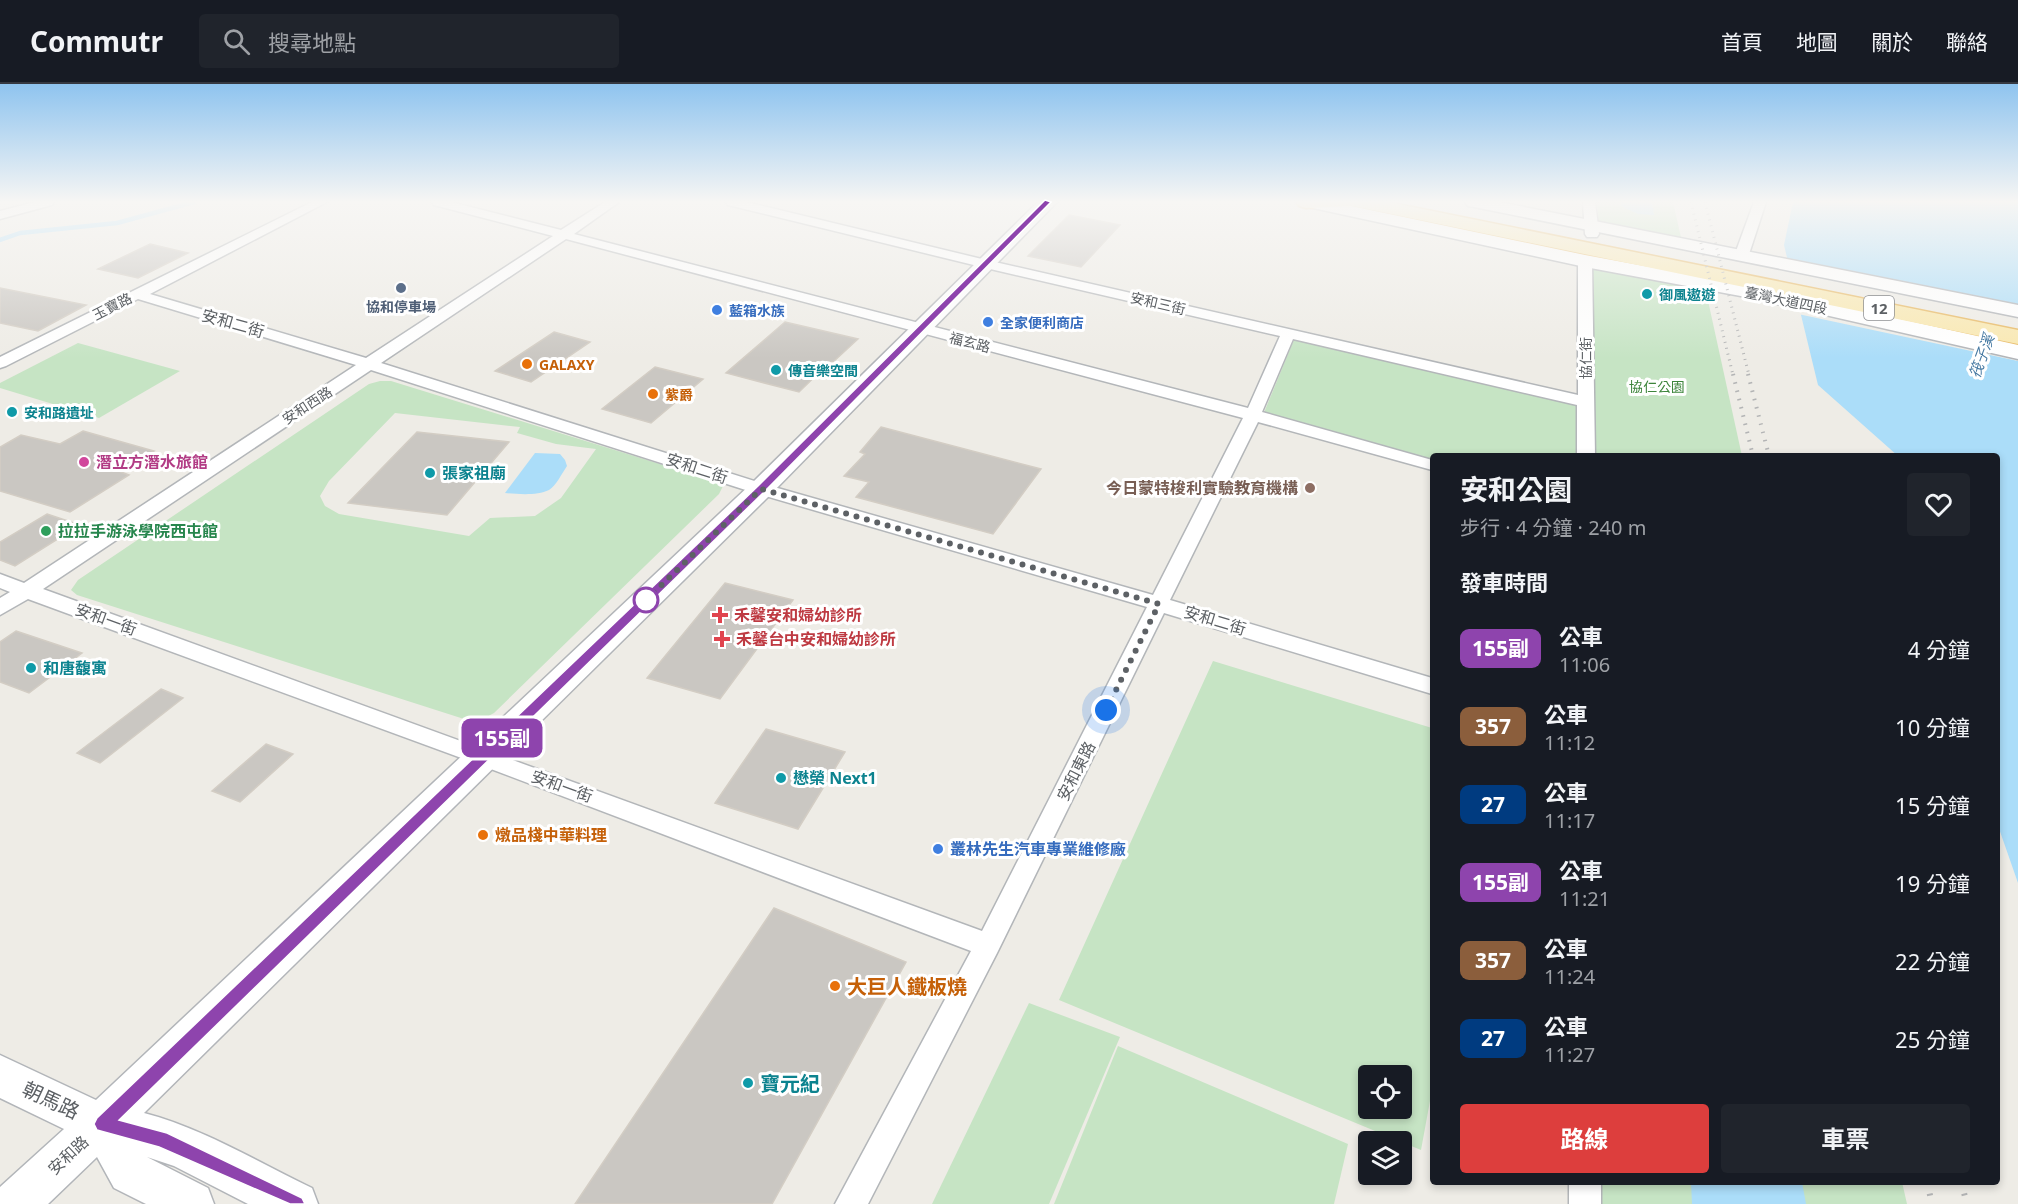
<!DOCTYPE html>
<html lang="zh-TW">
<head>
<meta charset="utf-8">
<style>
	:root { --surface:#171b24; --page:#20242c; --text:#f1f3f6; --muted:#9ea1a6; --line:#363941; --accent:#dd3e3d }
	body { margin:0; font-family:"Noto Sans","Noto Sans TC",sans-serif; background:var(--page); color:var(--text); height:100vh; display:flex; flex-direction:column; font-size:22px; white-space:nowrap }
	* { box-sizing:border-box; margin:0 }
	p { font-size:20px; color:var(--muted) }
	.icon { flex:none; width:33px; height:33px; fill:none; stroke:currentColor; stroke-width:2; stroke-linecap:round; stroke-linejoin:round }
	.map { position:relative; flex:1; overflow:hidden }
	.details { position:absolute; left:1430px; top:369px; width:570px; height:732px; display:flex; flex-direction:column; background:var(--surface); border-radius:6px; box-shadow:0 3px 9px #0003 }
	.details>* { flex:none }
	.badge { padding:0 12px; border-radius:9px; font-size:21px; line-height:39px }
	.controls { position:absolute; left:1358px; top:981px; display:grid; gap:12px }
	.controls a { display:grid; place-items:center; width:54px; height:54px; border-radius:6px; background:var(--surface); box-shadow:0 3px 9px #0003; font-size:30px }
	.you { position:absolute; width:30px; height:30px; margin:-15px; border:4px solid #fff; border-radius:50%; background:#1a73e8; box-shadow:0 0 0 9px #1a73e833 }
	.map>.badge { position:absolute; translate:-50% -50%; box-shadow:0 0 0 3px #fff }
	h2 { padding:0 30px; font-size:22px; line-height:54px }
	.round { display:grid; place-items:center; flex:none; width:63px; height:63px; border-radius:6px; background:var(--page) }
	.overview { display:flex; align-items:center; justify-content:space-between; height:102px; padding:0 30px }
	h1 { font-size:28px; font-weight:700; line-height:45px }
	.primary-button { display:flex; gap:12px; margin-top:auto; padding:12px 30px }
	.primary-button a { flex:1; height:69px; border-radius:6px; background:var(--accent); color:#fff; font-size:24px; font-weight:700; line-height:69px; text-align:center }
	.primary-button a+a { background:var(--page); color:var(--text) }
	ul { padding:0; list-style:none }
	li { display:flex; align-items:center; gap:18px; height:78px; padding:0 30px }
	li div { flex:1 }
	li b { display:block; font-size:22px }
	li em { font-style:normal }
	li .badge { min-width:66px; font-weight:700; text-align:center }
	header { display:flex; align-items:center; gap:36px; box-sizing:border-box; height:84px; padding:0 30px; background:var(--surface); border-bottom:2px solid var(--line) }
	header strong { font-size:28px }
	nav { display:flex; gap:33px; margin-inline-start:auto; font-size:21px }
	.search { width:420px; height:54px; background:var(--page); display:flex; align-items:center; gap:15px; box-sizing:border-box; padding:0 21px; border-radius:6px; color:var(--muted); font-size:22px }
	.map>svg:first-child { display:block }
	.green { fill:#c6e4c4; fill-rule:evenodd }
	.water { fill:#abddf9 }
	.pier { fill:#eeece6 }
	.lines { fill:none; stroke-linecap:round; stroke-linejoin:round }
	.stream { stroke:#abddf9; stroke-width:4.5 }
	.building { fill:#cac7c2; stroke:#d3cdc4; stroke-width:1.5 }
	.street-casing { stroke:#b3b6b9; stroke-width:3 }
	.secondary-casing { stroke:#b2b5b9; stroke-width:3 }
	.primary-casing { stroke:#e8ba65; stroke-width:3 }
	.street { fill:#fff; fill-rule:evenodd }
	.secondary { fill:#fff; fill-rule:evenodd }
	.primary { fill:#f9e8b0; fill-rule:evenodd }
	.rail-far2 { stroke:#b3b4b5; stroke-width:3; stroke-dasharray:1 5; stroke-linecap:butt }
	.rail-far1 { stroke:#b3b4b5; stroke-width:4; stroke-dasharray:1.5 7; stroke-linecap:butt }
	.rail { stroke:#b3b4b5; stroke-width:6; stroke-dasharray:2 10; stroke-linecap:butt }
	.line { fill:#8e44ad; stroke:#fff; stroke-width:1.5 }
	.walk { stroke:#5d6165; stroke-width:6; stroke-dasharray:0 10.8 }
	.service-dot { fill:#5c6f8a; stroke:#fff; stroke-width:2 }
	.culture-dot { fill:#0f9aa8; stroke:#fff; stroke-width:2 }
	.shop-dot { fill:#3f7fe0; stroke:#fff; stroke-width:2 }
	.food-dot { fill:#e8710a; stroke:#fff; stroke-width:2 }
	.hotel-dot { fill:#d1479c; stroke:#fff; stroke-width:2 }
	.education-dot { fill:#8d6e63; stroke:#fff; stroke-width:2 }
	.leisure-dot { fill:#2e9e5b; stroke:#fff; stroke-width:2 }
	.stop-dot { fill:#fff; stroke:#8e44ad; stroke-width:3 }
	.health-dot { fill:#e0444e; stroke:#fff; stroke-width:2 }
	.labels { text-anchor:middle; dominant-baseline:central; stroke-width:6; stroke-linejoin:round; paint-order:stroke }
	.far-culture-label { font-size:14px; font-weight:bold; fill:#0d838f; stroke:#fff; text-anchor:start }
	.far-street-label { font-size:14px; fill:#5d6165; stroke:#fff }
	.far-service-label { font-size:14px; font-weight:bold; fill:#4e5e75; stroke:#fff }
	.far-shop-label { font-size:14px; font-weight:bold; fill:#366cbe; stroke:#fff; text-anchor:start }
	.far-food-label { font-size:14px; font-weight:bold; fill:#c56008; stroke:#fff; text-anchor:start }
	.far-park-label { font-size:14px; fill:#3e853c; stroke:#fff }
	.shield { fill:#fff; stroke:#8e9093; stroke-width:1.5 }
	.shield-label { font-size:15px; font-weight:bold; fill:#5d6165 }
	.far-water-label { font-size:15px; font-style:italic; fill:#4679a2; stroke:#fff }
	.street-label { font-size:16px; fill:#5d6165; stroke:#fff }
	.hotel-label { font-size:16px; font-weight:bold; fill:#b23c85; stroke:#fff; text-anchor:start }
	.culture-label { font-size:16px; font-weight:bold; fill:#0d838f; stroke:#fff; text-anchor:start }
	.education-label { font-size:16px; font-weight:bold; fill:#785e54; stroke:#fff; text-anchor:end }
	.leisure-label { font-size:16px; font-weight:bold; fill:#27864d; stroke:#fff; text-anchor:start }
	.health-label { font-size:16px; font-weight:bold; fill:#be3a42; stroke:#fff; text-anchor:start }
	.food-label { font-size:16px; font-weight:bold; fill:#c56008; stroke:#fff; text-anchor:start }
	.shop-label { font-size:16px; font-weight:bold; fill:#366cbe; stroke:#fff; text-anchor:start }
	.near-food-label { font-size:20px; font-weight:bold; fill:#c56008; stroke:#fff; text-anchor:start }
	.near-culture-label { font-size:20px; font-weight:bold; fill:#0d838f; stroke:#fff; text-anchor:start }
	.near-street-label { font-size:20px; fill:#5d6165; stroke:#fff }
</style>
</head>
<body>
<header>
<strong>Commutr</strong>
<div class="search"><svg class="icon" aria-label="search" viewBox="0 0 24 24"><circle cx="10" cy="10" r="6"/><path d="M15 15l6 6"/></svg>搜尋地點</div>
<nav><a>首頁</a><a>地圖</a><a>關於</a><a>聯絡</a></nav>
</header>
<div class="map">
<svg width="2018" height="1120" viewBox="0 0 2018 1120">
	<rect width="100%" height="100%" fill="#eeece6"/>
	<g class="green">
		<polygon points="1597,118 1673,118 1682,158 1599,142"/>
		<polygon points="1588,180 1705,203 1742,372 1589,372"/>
		<polygon points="1295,253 1577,320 1578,372 1432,372 1432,377 1263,331"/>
		<polygon points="78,259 180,287 99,334 0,304 0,299"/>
		<path d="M380 297H391L715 397 723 402 719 410 494 629 481 636 464 635 77 511 71 506 78 496 369 300ZM395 329 520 343 517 349 556 360 596 365 561 414 535 432 490 434 469 452 339 430 325 422 320 412 329 397Z"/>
		<path d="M1213 577 1432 644V1006L1421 1066 1059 916ZM1368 992H1401V1024H1368Z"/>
		<polygon points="1029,919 1120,953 1049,1120 932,1120"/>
		<polygon points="1118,962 1348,1060 1334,1120 1054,1120"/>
		<polygon points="1596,1098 1902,1098 1907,1120 1597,1120"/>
	</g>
	<g class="water">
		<polygon points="1621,118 1652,118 1654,131 1638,130 1621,122"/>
		<polygon points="1793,118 2018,118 2018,799 1996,736 1996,372 1898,372 1818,301 1784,161"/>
		<path d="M535 369 560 370 565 376 567 382C562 389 556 402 549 406 537 412 517 410 505 409Z"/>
		<polygon points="1691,1098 1802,1098 1806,1120 1692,1120"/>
	</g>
	<polygon class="pier" points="1784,174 2018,221 2018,277 1798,230"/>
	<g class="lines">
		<polyline class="stream" points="0,156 20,149 117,139 194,118"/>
	</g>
	<g class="building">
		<polygon points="1069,131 1120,141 1081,183 1028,172"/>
		<polygon points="150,160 188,169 138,194 98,185"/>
		<polygon points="0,204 86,221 38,247 0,239"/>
		<polygon points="785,238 858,255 833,278 830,278 799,308 726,289"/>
		<polygon points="554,248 590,258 531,298 495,287"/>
		<polygon points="655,283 703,295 651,339 602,325"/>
		<polygon points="881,343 1041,385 993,450 856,413 869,398 844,392 865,370 860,368"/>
		<polygon points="83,347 154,367 121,388 129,391 70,428 0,407 0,363 21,351 60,360"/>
		<polygon points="417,348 509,358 447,431 348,419"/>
		<polygon points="47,430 80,441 15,482 0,476 0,458"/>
		<polygon points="725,499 793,516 720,615 647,594"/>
		<polygon points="16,547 82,569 29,609 0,598 0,558"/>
		<polygon points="161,605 183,614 100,679 77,669"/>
		<polygon points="766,645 845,668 798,745 715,719"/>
		<polygon points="266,660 293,670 240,718 212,707"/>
		<polygon points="774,824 906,878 772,1120 575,1120"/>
	</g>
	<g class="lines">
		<defs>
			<g id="street">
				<polygon points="35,118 54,118 52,121 0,135 0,127"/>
				<path d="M312 118H327L150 210 366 274 553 152 434 121 432 118H451L561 146 605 118H619L574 150 1248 324 1280 252 986 184 728 121 726 118H746L986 176 1578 311V177L1585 173 1592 177 1595 372H1577V321L1293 255 1262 328 1432 376V386L1258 338 1170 516 1432 594V610L1164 529 997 869 868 1120H835L971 867 475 679 28 515 0 531V514L10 508 0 504V490L24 499 356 281 138 215 6 282 0 284V273ZM566 155 1243 334 1153 511 767 401 381 279ZM371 286 755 409 1147 523 982 847 43 505Z"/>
				<polygon points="1583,118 1595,118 1599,150 1597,153 1587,153 1585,150"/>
				<polygon points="1754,118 1766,118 1749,170 1747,173 1737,173 1735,170"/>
				<rect x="1569" y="1098" width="32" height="22"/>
			</g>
			<g id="secondary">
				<path d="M1038 118H1057L770 411 144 1029C202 1044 258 1078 312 1104L318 1120H248L174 1082 147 1073 208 1104 214 1120H146L114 1104 97 1073 48 1120H0V1103L64 1045 0 1014V971L96 1016 752 399Z"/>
				<polygon points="1305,118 1332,118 1585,171 1746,201 2018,261 2018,275 1746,213 1585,183 1313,124 1307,123"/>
				<polygon points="1465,118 1499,118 2018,221 2018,233 1474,123 1468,122"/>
			</g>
			<polygon id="primary" points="1296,118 1388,118 2018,246 2018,260 1353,122 1306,124 1299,122"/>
		</defs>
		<use href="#street" class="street-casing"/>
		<use href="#secondary" class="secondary-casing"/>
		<use href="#primary" class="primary-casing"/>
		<use href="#street" class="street"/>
		<use href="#secondary" class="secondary"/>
		<use href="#primary" class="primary"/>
		<g class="rail-far2">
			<polyline points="1691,118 1733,291"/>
			<polyline points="1705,118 1749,291"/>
		</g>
		<g class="rail-far1">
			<polyline points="1733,290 1753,372"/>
			<polyline points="1748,290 1769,372"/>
		</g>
		<g class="rail">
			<polyline points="1927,1098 1932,1120"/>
			<polyline points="1961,1098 1967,1120"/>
		</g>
	</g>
	<linearGradient id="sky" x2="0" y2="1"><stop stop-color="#8fc4ef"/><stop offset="0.43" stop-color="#f7f6f4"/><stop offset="1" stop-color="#f7f6f4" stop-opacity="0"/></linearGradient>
	<rect width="2018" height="274" fill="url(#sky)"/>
	<polygon class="line" points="1045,116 1051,118 765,407 119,1036 167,1049 302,1114 305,1120 290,1120 159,1063 97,1046 94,1040 97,1034 758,402"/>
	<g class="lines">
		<polyline class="walk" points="646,516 761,405 1159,520 1106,626"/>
	</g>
	<circle class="service-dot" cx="401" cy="204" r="6"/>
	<g class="culture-dot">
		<circle cx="1647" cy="210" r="6"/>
		<circle cx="776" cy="286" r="6"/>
		<circle cx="12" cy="328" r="6"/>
		<circle cx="430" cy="389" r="6"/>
		<circle cx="31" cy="584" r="6"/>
		<circle cx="781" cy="694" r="6"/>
		<circle cx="748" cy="999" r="6"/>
	</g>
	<g class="shop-dot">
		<circle cx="717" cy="226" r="6"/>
		<circle cx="988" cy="238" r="6"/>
		<circle cx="938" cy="765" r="6"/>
	</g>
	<g class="food-dot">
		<circle cx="527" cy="280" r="6"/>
		<circle cx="653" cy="310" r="6"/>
		<circle cx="483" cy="751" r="6"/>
		<circle cx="835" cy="902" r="6"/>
	</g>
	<circle class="hotel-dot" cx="84" cy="378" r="6"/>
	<circle class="education-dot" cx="1310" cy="404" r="6"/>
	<circle class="leisure-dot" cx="46" cy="447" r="6"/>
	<circle class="stop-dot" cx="646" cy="516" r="12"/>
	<g class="health-dot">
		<path d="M717 522h6v6h6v6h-6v6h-6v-6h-6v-6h6z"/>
		<path d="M719 546h6v6h6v6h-6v6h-6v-6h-6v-6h6z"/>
	</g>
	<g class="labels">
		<g class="far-culture-label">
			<text x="1659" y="210">御風遨遊</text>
			<text x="788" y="286">傳音樂空間</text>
			<text x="24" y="328">安和路遺址</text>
		</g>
		<g class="far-street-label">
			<text transform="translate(1786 216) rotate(12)">臺灣大道四段</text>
			<text transform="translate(1158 219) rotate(13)">安和三街</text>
			<text transform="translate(112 222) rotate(-27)">玉寶路</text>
			<text transform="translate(970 258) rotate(15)">福玄路</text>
			<text transform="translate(1585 274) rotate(-90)">協仁街</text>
			<text transform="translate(307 321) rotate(-33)">安和西路</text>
		</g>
		<g class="far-service-label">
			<text x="401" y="222">協和停車場</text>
		</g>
		<g class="far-shop-label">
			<text x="729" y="226">藍箱水族</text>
			<text x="1000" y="238">全家便利商店</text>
		</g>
		<g class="far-food-label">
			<text x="539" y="280">GALAXY</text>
			<text x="665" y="310">紫爵</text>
		</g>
		<g class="far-park-label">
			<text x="1657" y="302">協仁公園</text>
		</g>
		<rect class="shield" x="1864" y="212" width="30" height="24" rx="4.5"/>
		<g class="shield-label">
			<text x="1879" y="224">12</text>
		</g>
		<g class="far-water-label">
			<text transform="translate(1981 272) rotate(-70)">筏子溪</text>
		</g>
		<g class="street-label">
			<text transform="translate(233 239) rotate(16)">安和二街</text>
			<text transform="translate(697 384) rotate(18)">安和二街</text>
			<text transform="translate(106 535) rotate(20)">安和一街</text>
			<text transform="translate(1215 536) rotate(17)">安和二街</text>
			<text transform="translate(1076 687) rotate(-63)">安和東路</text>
			<text transform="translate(562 702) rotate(20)">安和一街</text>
			<text transform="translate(68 1071) rotate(-43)">安和路</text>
		</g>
		<g class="hotel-label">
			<text x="96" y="378">潛立方潛水旅館</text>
		</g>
		<g class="culture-label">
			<text x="442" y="389">張家祖廟</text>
			<text x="43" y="584">和唐馥寓</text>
			<text x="793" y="694">懋榮 Next1</text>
		</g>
		<g class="education-label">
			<text x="1298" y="404">今日蒙特梭利實驗教育機構</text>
		</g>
		<g class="leisure-label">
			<text x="58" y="447">拉拉手游泳學院西屯館</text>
		</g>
		<g class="health-label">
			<text x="734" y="531">禾馨安和婦幼診所</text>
			<text x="736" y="555">禾馨台中安和婦幼診所</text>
		</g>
		<g class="food-label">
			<text x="495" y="751">燉品棧中華料理</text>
		</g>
		<g class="shop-label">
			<text x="950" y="765">叢林先生汽車專業維修廠</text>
		</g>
		<g class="near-food-label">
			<text x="847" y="902">大巨人鐵板燒</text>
		</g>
		<g class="near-culture-label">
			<text x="760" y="999">寶元紀</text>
		</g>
		<g class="near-street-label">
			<text transform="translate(51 1016) rotate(25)">朝馬路</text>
		</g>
	</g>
</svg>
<div class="controls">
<a><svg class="icon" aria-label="locate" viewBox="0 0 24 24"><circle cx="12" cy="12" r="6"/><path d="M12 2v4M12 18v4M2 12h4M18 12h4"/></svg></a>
<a><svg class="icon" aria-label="layers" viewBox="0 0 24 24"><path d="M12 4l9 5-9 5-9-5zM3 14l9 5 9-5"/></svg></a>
</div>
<div class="you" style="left:1106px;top:626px"></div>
<b class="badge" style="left:502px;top:654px;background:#8e44ad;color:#fff">155副</b>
<section class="details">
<div class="overview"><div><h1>安和公園</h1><p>步行 · 4 分鐘 · 240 m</p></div><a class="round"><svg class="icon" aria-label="heart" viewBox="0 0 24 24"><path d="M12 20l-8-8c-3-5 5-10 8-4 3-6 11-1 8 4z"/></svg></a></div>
<h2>發車時間</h2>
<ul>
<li><span class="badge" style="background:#8e44ad;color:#fff">155副</span><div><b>公車</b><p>11:06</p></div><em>4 分鐘</em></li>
<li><span class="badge" style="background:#8b5e3c;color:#fff">357</span><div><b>公車</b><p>11:12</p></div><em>10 分鐘</em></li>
<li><span class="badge" style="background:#003b80;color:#fff">27</span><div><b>公車</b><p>11:17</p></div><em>15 分鐘</em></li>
<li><span class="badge" style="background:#8e44ad;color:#fff">155副</span><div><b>公車</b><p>11:21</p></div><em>19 分鐘</em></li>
<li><span class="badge" style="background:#8b5e3c;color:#fff">357</span><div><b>公車</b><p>11:24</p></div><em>22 分鐘</em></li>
<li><span class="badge" style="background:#003b80;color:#fff">27</span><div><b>公車</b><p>11:27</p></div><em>25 分鐘</em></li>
</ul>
<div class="primary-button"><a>路線</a><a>車票</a></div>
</section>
</div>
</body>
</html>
